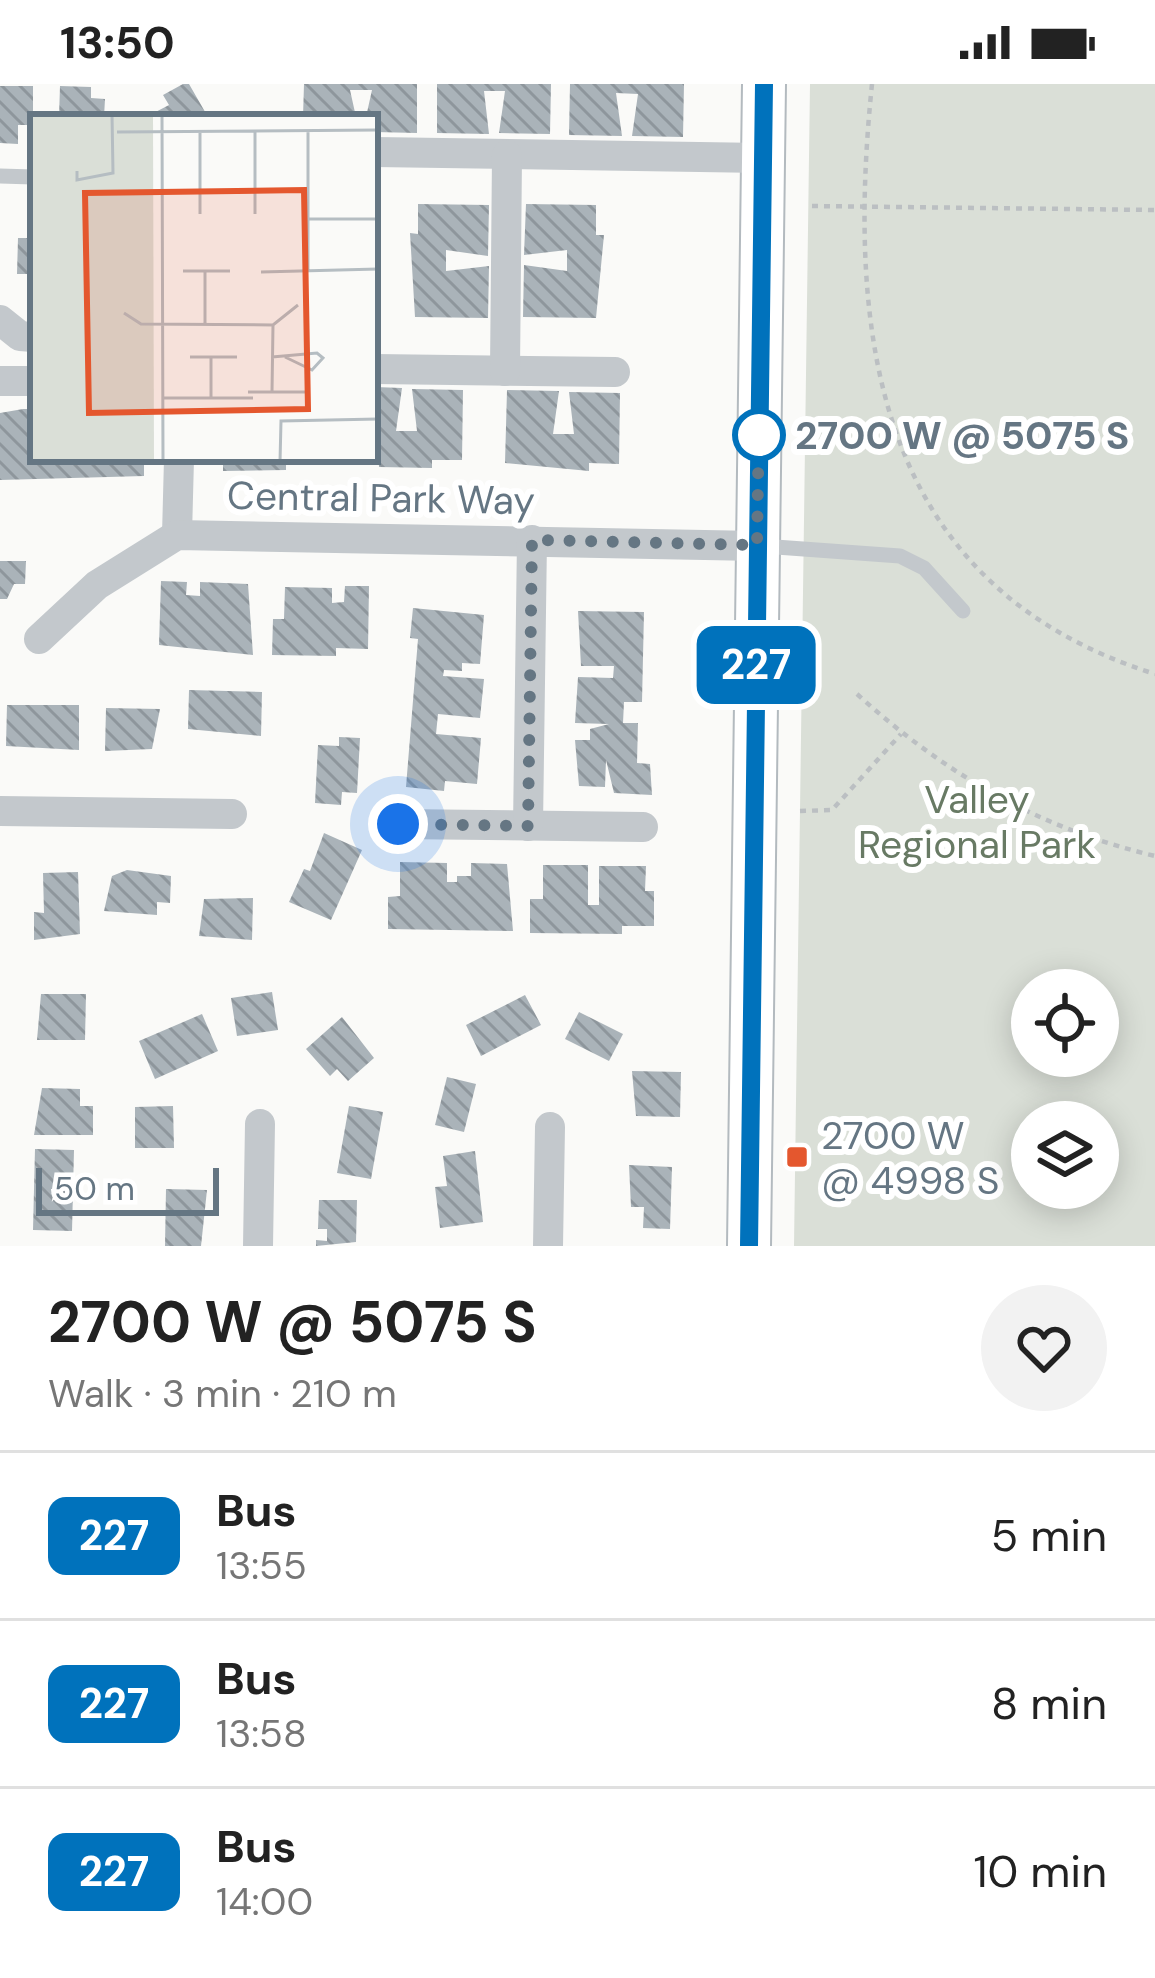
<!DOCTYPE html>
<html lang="en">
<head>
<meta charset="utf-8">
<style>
	:root { --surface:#fff; --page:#f2f2f2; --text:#222; --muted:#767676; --line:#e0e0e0 }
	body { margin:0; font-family:"DM Sans",sans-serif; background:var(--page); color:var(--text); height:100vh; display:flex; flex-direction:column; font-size:45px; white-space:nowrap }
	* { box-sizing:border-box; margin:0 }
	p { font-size:39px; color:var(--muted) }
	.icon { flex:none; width:66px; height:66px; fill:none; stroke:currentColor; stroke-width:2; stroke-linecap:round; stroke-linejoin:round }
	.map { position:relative; height:1162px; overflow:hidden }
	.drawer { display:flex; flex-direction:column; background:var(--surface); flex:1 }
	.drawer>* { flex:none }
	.badge { padding:0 24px; border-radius:18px; font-size:42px; line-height:78px }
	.tools { position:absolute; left:1011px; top:885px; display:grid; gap:24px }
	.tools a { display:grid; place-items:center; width:108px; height:108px; border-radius:50%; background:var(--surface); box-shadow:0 6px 30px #0003; font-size:60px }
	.scale { position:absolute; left:36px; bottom:30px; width:183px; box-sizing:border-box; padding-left:12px; border:6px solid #657683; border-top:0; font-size:33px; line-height:42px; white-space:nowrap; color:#657683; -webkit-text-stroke:9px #fff; paint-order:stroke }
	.you { position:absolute; width:60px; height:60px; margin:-30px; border:9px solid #fff; border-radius:50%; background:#1a73e8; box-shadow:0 0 0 18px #1a73e833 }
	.map>.badge { position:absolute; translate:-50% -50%; box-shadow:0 0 0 6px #fff }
	.round { display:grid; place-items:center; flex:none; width:126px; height:126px; border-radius:63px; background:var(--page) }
	.headline { display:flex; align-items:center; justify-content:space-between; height:204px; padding:0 48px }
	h1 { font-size:57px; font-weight:700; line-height:90px }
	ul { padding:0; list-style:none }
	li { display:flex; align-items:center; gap:36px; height:168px; padding:0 48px; border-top:3px solid var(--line) }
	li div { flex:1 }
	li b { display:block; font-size:45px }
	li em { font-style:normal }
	li .badge { min-width:132px; font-weight:700; text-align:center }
	.status { display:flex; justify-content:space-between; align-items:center; height:84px; padding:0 60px; background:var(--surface); direction:ltr }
	.status svg { height:33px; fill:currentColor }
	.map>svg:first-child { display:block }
	.park { fill:#dadfd7; fill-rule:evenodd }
	.building { fill:url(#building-back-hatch) }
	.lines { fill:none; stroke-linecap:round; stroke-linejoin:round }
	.secondary-casing { stroke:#b3babf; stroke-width:46 }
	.path { stroke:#bbbfc2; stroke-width:4.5; stroke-dasharray:6 6; stroke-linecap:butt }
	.lane { stroke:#c3c8cc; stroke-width:15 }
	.street { stroke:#c3c8cc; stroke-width:30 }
	.secondary { stroke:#fff; stroke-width:42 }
	.line-casing { stroke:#fff; stroke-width:27 }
	.line { stroke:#0072bc; stroke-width:18 }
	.walk { stroke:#657683; stroke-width:12; stroke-dasharray:0 21.6 }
	.stop-dot { fill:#fff; stroke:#0072bc; stroke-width:6 }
	.poi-dot { fill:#e4572e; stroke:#fff; stroke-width:4.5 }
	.labels { text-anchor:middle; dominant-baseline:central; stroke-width:12; stroke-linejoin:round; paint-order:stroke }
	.stop-label { font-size:39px; font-weight:bold; fill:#657683; stroke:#fff; text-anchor:start }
	.street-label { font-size:39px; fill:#657683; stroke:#fff }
	.park-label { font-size:39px; fill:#687a64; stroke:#fff }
	.poi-label { font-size:39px; fill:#657683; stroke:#fff; text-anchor:start }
	.inset-road { fill:none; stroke:#b5bdc2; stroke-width:3 }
	.view { fill:#e4572e; fill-opacity:0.15; stroke:#e4572e; stroke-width:6 }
	.inset-edge { fill:none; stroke:#657683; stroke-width:6 }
</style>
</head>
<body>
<div class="status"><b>13:50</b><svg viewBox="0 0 49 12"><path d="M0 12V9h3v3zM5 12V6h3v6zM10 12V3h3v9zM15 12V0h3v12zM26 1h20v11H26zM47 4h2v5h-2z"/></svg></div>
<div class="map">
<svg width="1155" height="1162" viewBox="0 0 1155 1162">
	<defs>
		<pattern id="building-back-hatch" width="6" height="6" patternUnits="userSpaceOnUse" patternTransform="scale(3)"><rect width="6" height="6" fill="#aab3b9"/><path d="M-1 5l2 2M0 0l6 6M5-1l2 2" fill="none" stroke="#8e969c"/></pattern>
	</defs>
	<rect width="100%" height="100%" fill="#fafaf8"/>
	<path class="park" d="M810 0H1155V1162H794ZM1032 906H1098V972H1032ZM1032 1038H1098V1104H1032Z"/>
	<g class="building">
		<polygon points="183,0 189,0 208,33 146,33 169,21 163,11"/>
		<polygon points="304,0 417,0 417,49 375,48 375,33 366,33 372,6 350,6 356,33 303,33"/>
		<polygon points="437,0 551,0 550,50 499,49 505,7 484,7 489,50 437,49"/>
		<polygon points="570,0 684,0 683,53 632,52 638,10 616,9 622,52 569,51"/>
		<polygon points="0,2 33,2 33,41 18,41 18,60 0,59"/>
		<polygon points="60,2 91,3 91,14 105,15 104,33 59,33"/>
		<polygon points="418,120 489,121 488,172 446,166 446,187 489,182 488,234 415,233 410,149 418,150"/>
		<polygon points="526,120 596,121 596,151 604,151 596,234 523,233 524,181 567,187 567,166 524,171"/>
		<polygon points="18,154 33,154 33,224 27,224 28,190 17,190"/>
		<polygon points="375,303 402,304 396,347 417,347 412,305 463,306 462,376 432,376 432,384 379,383"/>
		<polygon points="507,306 559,307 553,350 574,350 569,308 620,309 619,380 589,379 589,387 505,379"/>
		<polygon points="23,325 33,325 33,375 144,375 144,392 0,396 0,329"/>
		<polygon points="223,375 286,375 286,386 223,387"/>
		<polygon points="0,477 26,477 25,500 14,500 7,515 0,515"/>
		<polygon points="161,497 187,498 186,511 200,512 200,498 248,500 253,571 159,561"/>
		<polygon points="345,502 369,502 368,565 336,564 336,572 272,571 273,535 284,535 285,503 332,504 332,519 344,518"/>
		<polygon points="413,524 484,531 480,580 462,579 462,587 444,586 443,592 484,595 480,634 438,630 436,650 481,654 477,700 445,697 444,707 406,703 418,555 410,554"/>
		<polygon points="578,527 644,528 642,618 624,618 623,639 638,639 637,679 650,680 652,711 614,709 606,676 605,703 579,702 575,656 590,656 590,645 609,640 575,639 578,593 613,594 614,582 581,582"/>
		<polygon points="189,606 262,608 261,652 188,645"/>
		<polygon points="7,621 79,621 79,666 6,662"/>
		<polygon points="106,624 160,625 152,665 105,667"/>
		<polygon points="339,653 360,654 357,709 342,708 341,721 315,719 318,661 339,662"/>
		<polygon points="324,749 362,766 331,836 289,818 304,785 310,787"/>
		<polygon points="400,778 447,779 447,798 457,798 457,792 471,792 471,779 507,780 513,847 388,845 388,813 400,812"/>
		<polygon points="543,781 588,781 588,821 599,821 599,782 646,782 645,807 654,807 654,842 622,842 622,850 530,849 530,815 543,815"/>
		<polygon points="127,786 171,792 170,819 157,818 157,831 104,827 112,792"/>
		<polygon points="78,788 80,850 34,856 34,828 44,829 43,789"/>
		<polygon points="253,814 252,856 199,852 204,815"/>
		<polygon points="272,908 278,946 237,952 231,914"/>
		<polygon points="41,910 86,910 85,956 37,956"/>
		<polygon points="525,911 541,941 481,972 466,941"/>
		<polygon points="579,928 623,950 609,977 565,955"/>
		<polygon points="202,930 218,967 155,995 139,957"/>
		<polygon points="342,933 374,974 348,997 337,985 330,992 306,965"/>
		<polygon points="632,987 681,988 680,1033 636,1032"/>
		<polygon points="447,993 476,1000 464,1048 435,1041"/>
		<polygon points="42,1004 80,1005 80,1022 93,1022 93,1051 34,1051"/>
		<polygon points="173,1022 174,1064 135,1064 135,1023"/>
		<polygon points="349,1022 383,1028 371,1095 337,1089"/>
		<polygon points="35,1065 74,1066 72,1147 33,1146"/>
		<polygon points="475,1067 483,1138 440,1144 435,1103 447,1102 443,1072"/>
		<polygon points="629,1081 672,1083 670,1145 643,1144 644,1123 631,1123"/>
		<polygon points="166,1105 207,1106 201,1162 165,1162"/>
		<polygon points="319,1116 357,1116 356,1158 316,1162 316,1156 327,1157 327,1145 318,1145"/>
	</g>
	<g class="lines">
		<defs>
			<polyline id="secondary" points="749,1162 764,0"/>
		</defs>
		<use href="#secondary" class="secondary-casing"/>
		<g class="path">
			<path d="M872 0C846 253 876 502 1155 590"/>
			<polyline points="812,122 1155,126"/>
			<path d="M857 610C945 690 1038 744 1155 772"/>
			<polyline points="800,727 832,726 901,650"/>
		</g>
		<g class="lane">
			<polyline points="0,92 33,93"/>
			<polyline points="761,462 900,472 924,484 963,527"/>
		</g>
		<g class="street">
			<polyline points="375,68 763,74"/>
			<polyline points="0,236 20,252 33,253"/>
			<polyline points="375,285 615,288"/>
			<polyline points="505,287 507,71"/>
			<polyline points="0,297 33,297"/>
			<polyline points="177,451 179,375"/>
			<polyline points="39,555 97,501 177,451 757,462"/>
			<polyline points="0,727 232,730"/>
			<polyline points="398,740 643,743"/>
			<polyline points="528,742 532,456"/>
			<polyline points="258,1162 260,1040"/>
			<polyline points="548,1162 550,1043"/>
		</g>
		<use href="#secondary" class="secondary"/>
	</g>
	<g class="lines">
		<defs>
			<polyline id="line" points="749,1162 764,0"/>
		</defs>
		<use href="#line" class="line-casing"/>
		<use href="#line" class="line"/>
		<polyline class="walk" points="398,740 528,742 532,456 757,461 759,332 759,351"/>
	</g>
	<circle class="stop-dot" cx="759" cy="351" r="24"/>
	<rect class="poi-dot" x="785" y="1061" width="24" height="24" rx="6"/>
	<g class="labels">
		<g class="stop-label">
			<text x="795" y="351">2700 W @ 5075 S</text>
		</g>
		<g class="street-label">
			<text transform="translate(381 414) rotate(1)">Central Park Way</text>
		</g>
		<g class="park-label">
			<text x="977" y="715">Valley<tspan x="977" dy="45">Regional Park</tspan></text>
		</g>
		<g class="poi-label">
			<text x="821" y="1051">2700 W<tspan x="821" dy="45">@ 4998 S</tspan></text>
		</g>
	</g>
	<g transform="translate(30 30)">
		<rect width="348" height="348" fill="#fafaf8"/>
		<path d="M0 0H123L124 348H0Z" fill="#dadfd7"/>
		<path class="inset-road" d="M132 0 133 348M170 17V100M225 17V100M87 18 348 16M47 57V66L83 59 82 0M278 105H348M153 157H200M175 157V211M231 158 348 155M278 158V17M94 199 111 210 243 211 268 191M160 243H207M181 243V284M242 243 287 239 293 244 282 256 255 243M218 278H280M242 278 243 211M133 284H223M250 348 251 307 348 305"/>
		<path class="view" d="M274 76 278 295 59 299 55 79Z"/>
		<rect width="348" height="348" class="inset-edge"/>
	</g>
</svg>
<div class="tools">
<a><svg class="icon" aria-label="locate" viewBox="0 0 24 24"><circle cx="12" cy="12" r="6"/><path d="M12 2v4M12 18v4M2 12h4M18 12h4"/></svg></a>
<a><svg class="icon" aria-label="layers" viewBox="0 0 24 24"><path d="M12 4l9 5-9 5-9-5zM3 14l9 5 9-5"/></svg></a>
</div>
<div class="scale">50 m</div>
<div class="you" style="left:398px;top:740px"></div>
<b class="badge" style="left:756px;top:581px;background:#0072bc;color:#fff">227</b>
</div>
<section class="drawer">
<div class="headline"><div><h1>2700 W @ 5075 S</h1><p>Walk · 3 min · 210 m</p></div><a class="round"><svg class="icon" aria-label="heart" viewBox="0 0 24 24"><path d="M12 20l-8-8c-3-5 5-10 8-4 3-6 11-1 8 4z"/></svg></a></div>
<ul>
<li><span class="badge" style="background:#0072bc;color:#fff">227</span><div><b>Bus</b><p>13:55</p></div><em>5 min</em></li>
<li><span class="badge" style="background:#0072bc;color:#fff">227</span><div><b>Bus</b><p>13:58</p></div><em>8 min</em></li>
<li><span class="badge" style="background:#0072bc;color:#fff">227</span><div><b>Bus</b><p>14:00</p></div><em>10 min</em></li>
</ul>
</section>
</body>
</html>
